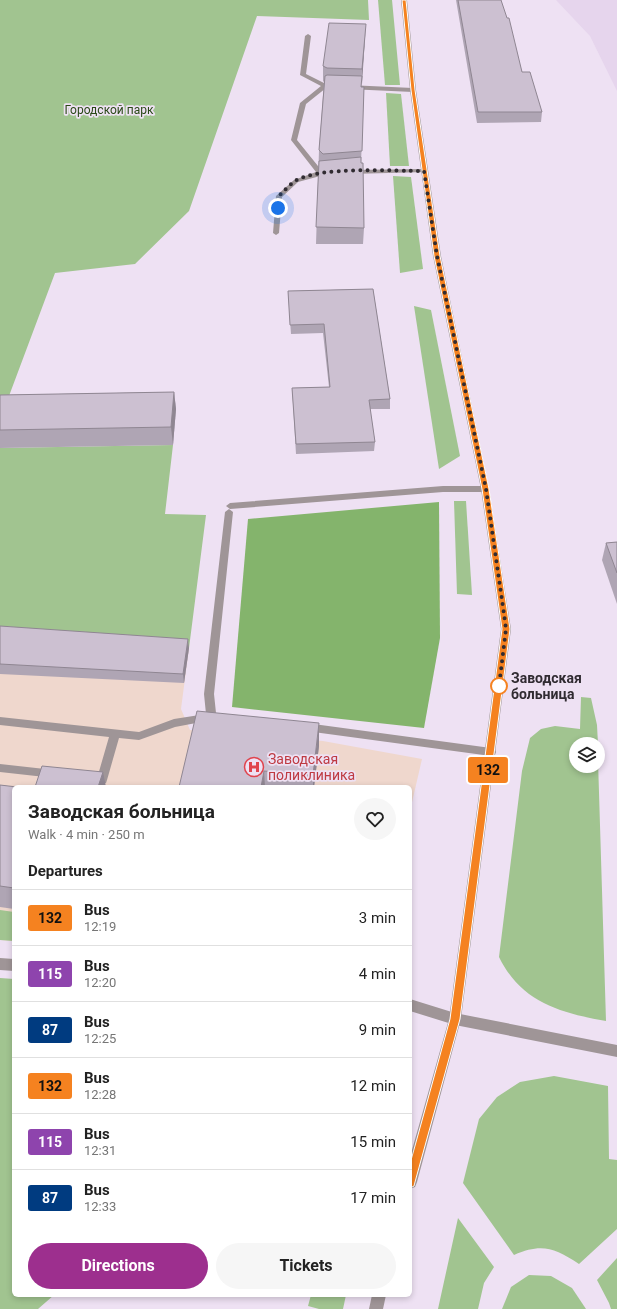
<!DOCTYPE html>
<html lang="en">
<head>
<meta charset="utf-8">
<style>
	:root { --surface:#fff; --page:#f6f6f6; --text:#222; --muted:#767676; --line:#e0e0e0; --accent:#9d2f8e }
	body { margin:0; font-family:Roboto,sans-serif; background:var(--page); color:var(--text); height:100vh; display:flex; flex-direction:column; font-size:15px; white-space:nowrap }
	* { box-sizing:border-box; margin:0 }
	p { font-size:13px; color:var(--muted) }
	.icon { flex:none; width:22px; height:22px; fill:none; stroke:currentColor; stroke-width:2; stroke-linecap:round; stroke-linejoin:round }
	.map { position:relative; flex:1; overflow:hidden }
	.sheet { position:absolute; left:12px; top:785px; width:400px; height:512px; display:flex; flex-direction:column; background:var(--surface); border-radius:6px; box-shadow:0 2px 6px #0003 }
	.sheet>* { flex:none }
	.badge { padding:0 8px; border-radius:3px; font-size:14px; line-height:26px }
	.controls { position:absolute; left:569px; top:737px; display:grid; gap:8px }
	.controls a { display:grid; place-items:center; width:36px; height:36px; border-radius:50%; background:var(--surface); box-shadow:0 2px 6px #0003; font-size:20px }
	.you { position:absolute; width:20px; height:20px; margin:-10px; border:3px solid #fff; border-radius:50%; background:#1a73e8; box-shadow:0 0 0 6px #1a73e833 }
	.map>.badge { position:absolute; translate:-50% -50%; box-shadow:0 0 0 2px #fff }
	h2 { padding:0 16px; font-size:15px; line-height:36px }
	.round { display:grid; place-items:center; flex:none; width:42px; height:42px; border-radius:21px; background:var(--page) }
	.headline { display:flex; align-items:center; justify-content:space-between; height:68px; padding:0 16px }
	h1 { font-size:19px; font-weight:700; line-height:30px }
	.primary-button { display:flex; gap:8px; margin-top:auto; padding:8px 16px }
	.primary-button a { flex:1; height:46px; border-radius:24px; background:var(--accent); color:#fff; font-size:16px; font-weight:700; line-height:46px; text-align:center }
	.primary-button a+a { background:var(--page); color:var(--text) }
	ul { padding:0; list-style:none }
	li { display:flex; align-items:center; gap:12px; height:56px; padding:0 16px; border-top:1px solid var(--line) }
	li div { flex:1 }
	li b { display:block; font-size:15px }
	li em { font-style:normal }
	li .badge { min-width:44px; font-weight:700; text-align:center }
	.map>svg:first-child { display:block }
	.commercial { fill:#efd7cd }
	.built { fill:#e6d5ed }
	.green { fill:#a1c490 }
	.forest { fill:#84b46c }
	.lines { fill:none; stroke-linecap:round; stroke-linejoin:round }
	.service { fill:#9f9597; fill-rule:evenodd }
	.tertiary { fill:#9f9597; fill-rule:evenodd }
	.wall { fill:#afa5b4 }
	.shaded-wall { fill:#8f8692 }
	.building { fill:#ccc0d1; stroke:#8f8692 }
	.line { fill:#f58220; stroke:#fff }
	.walk { stroke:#302b31; stroke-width:4; stroke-dasharray:0 7.2 }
	.stop-dot { fill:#fff; stroke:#f58220; stroke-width:2 }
	.labels { text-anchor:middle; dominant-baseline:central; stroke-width:3.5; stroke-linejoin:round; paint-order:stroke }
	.far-park-label { font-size:12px; fill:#294816; stroke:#eee1f3 }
	.stop-label { font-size:14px; font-weight:bold; fill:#302b31; stroke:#eee1f3; text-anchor:start }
	.health-label { font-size:14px; fill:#be3a42; stroke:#eee1f3; text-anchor:start }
</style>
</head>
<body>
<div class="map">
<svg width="617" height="1309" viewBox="0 0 617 1309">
	<rect width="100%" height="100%" fill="#eee1f3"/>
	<polygon class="commercial" points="0,635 189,648 181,709 190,730 323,741 422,759 410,811 410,787 14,787 14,941 0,940"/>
	<polygon class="built" points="556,0 617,0 617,91 590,36"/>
	<g class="green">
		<polygon points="0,0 368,0 369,20 257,16 189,211 135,264 55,273 3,412 0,424"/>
		<polygon points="378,0 392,0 400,85 385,85"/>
		<polygon points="386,93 401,94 409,166 390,166"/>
		<polygon points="393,176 411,177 423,269 400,273"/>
		<polygon points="414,306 431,310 460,456 439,469"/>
		<polygon points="173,445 165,514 206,515 189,648 0,635 0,448"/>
		<polygon points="454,501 466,501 472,595 457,594"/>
		<path d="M581 697 591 698 597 725 598 744H576V766H598V760L606 1021C560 1013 521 1002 499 957L522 771 530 738 541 729 555 726 580 729Z"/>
		<polygon points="0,910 14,912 14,941 0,940"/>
		<polygon points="0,978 14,979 14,1295 54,1295 38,1309 0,1309"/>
		<path d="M554 1076 608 1086 609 1159 617 1160V1229L579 1264C554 1248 542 1243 514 1255L463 1183 479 1119 497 1097 520 1082Z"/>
		<polygon points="458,1218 494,1267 484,1283 478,1309 438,1309"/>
		<polygon points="617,1258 617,1309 611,1309 609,1303 597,1280"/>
		<polygon points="529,1275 551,1276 572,1288 586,1309 502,1309 511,1287"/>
		<polygon points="311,1295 346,1295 343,1309 319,1309 308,1306"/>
	</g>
	<polygon class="forest" points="439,502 440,638 424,728 232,707 248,519"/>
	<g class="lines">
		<g class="service">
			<polygon points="308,34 311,36 306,74 326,84 413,88 416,90 413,92 326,88 306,104 297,140 322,171 332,170 335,172 298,182 282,197 279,233 276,235 273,233 276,196 294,180 316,172 291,140 300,103 321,86 300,75 305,36"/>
			<polygon points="424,169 426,170 426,172 350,174 347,172 350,170"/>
			<polygon points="443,486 485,486 489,489 485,492 443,492 230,509 226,506 230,503"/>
			<polygon points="229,509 233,512 214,694 216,713 225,715 226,718 225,721 221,722 212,720 175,727 139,740 119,738 107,780 106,783 102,784 89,782 88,779 89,776 98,775 109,737 0,725 0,717 139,732 174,719 206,714 204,694 225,512"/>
			<polygon points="306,723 491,748 495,749 496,752 495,755 491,756 306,731 302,730 301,727 302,724"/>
			<polygon points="0,764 54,770 58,771 59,774 58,777 54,778 0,772"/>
			<polygon points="0,958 14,959 14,971 0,970"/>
			<polygon points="410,999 455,1013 617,1045 617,1057 455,1025 410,1011"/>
		</g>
		<g class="tertiary">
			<polygon points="401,0 407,0 416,90 441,256 489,489 511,629 461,1019 417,1182 415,1187 410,1189 410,1157 449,1019 501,629 481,489 433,256 410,90"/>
			<polygon points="372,1295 386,1295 383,1309 369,1309"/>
		</g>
	</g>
	<g class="wall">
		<polygon points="456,0 501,0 522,72 542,112 541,122 477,123"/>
		<polygon points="365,38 361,87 364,87 361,163 364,228 363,244 316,244 319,150 324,82 323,81 323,66"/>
		<polygon points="373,289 390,399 390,409 370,409 375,442 374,451 296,454 292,388 329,387 323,333 291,334 288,291"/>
		<polygon points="174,392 176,409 173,445 0,448 0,395"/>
		<polygon points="617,542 617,604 602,560 606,543"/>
		<polygon points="0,626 189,648 184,683 0,674"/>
		<polygon points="319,746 314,787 179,787"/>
		<polygon points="0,785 14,787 14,909 0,907"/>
	</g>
	<g class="shaded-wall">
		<polygon points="366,24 365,38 362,84 362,69"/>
		<polygon points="174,392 176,409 173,445 171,427"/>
		<polygon points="188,639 189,648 184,683 183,674"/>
		<polygon points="319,723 319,746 314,787 313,787 313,775"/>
		<polygon points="264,771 265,787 261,787"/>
		<polygon points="103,772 106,787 98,787"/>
	</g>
	<g class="building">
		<polygon points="458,0 501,0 507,18 509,18 522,72 530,72 542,112 478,112"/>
		<polygon points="329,23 366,24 362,69 327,68 323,66"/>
		<polygon points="327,75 362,76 361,87 364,87 362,151 323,154 319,150 325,76"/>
		<polygon points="361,157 361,163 363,163 364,228 316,227 319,161"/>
		<polygon points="373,289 390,399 369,400 375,442 296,444 292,388 330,387 324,324 290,325 288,291"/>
		<polygon points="174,392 171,427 0,430 0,395"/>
		<polygon points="617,542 617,573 606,543"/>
		<polygon points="0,626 188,639 183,674 0,664"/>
		<polygon points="197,711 319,723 313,775 264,771 261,787 179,787"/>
		<polygon points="42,766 103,772 98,787 35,787"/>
		<polygon points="0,785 17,787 14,787 14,888 0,886"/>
	</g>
	<polygon class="line" points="402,0 406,0 415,90 440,256 489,489 510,629 460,1019 415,1182 414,1186 410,1188 406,1186 405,1182 450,1019 502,629 482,489 434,256 411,90"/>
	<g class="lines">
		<path class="walk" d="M278 208 279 196C284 191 289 185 295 181 318 166 395 171 424 171L437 256 486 489 504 614 506 629 499 686"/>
	</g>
	<defs>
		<symbol id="hospital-ring" viewBox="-11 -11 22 22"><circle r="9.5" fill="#eee1f3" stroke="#e0444e" stroke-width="1.5"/><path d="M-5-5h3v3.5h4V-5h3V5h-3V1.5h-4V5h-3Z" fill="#e0444e"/></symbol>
	</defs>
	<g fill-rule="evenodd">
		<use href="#hospital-ring" x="243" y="756" width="22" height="22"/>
	</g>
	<circle class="stop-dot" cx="499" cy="686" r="8"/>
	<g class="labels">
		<g class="far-park-label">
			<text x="109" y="110">Городской парк</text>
		</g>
		<g class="stop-label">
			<text x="511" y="678">Заводская<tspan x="511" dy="16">больница</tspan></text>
		</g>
		<g class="health-label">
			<text x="268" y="759">Заводская<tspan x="268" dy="16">поликлиника</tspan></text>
		</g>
	</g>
</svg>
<div class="controls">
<a><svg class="icon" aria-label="layers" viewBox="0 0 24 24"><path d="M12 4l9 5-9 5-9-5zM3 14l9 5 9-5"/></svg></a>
</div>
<div class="you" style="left:278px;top:208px"></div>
<b class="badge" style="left:488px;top:770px;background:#f58220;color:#111">132</b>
<section class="sheet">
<div class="headline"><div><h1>Заводская больница</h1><p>Walk · 4 min · 250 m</p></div><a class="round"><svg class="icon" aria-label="heart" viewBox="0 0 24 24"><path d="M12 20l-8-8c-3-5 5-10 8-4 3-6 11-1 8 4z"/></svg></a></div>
<h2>Departures</h2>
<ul>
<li><span class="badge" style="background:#f58220;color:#111">132</span><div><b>Bus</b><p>12:19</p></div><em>3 min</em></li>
<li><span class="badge" style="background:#8e44ad;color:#fff">115</span><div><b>Bus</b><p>12:20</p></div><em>4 min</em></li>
<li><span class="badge" style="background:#003b80;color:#fff">87</span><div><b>Bus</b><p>12:25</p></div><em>9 min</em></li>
<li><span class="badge" style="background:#f58220;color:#111">132</span><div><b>Bus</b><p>12:28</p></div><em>12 min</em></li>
<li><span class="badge" style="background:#8e44ad;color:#fff">115</span><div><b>Bus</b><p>12:31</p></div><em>15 min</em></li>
<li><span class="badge" style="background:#003b80;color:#fff">87</span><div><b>Bus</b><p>12:33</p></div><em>17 min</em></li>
</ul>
<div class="primary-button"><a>Directions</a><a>Tickets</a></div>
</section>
</div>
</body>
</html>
